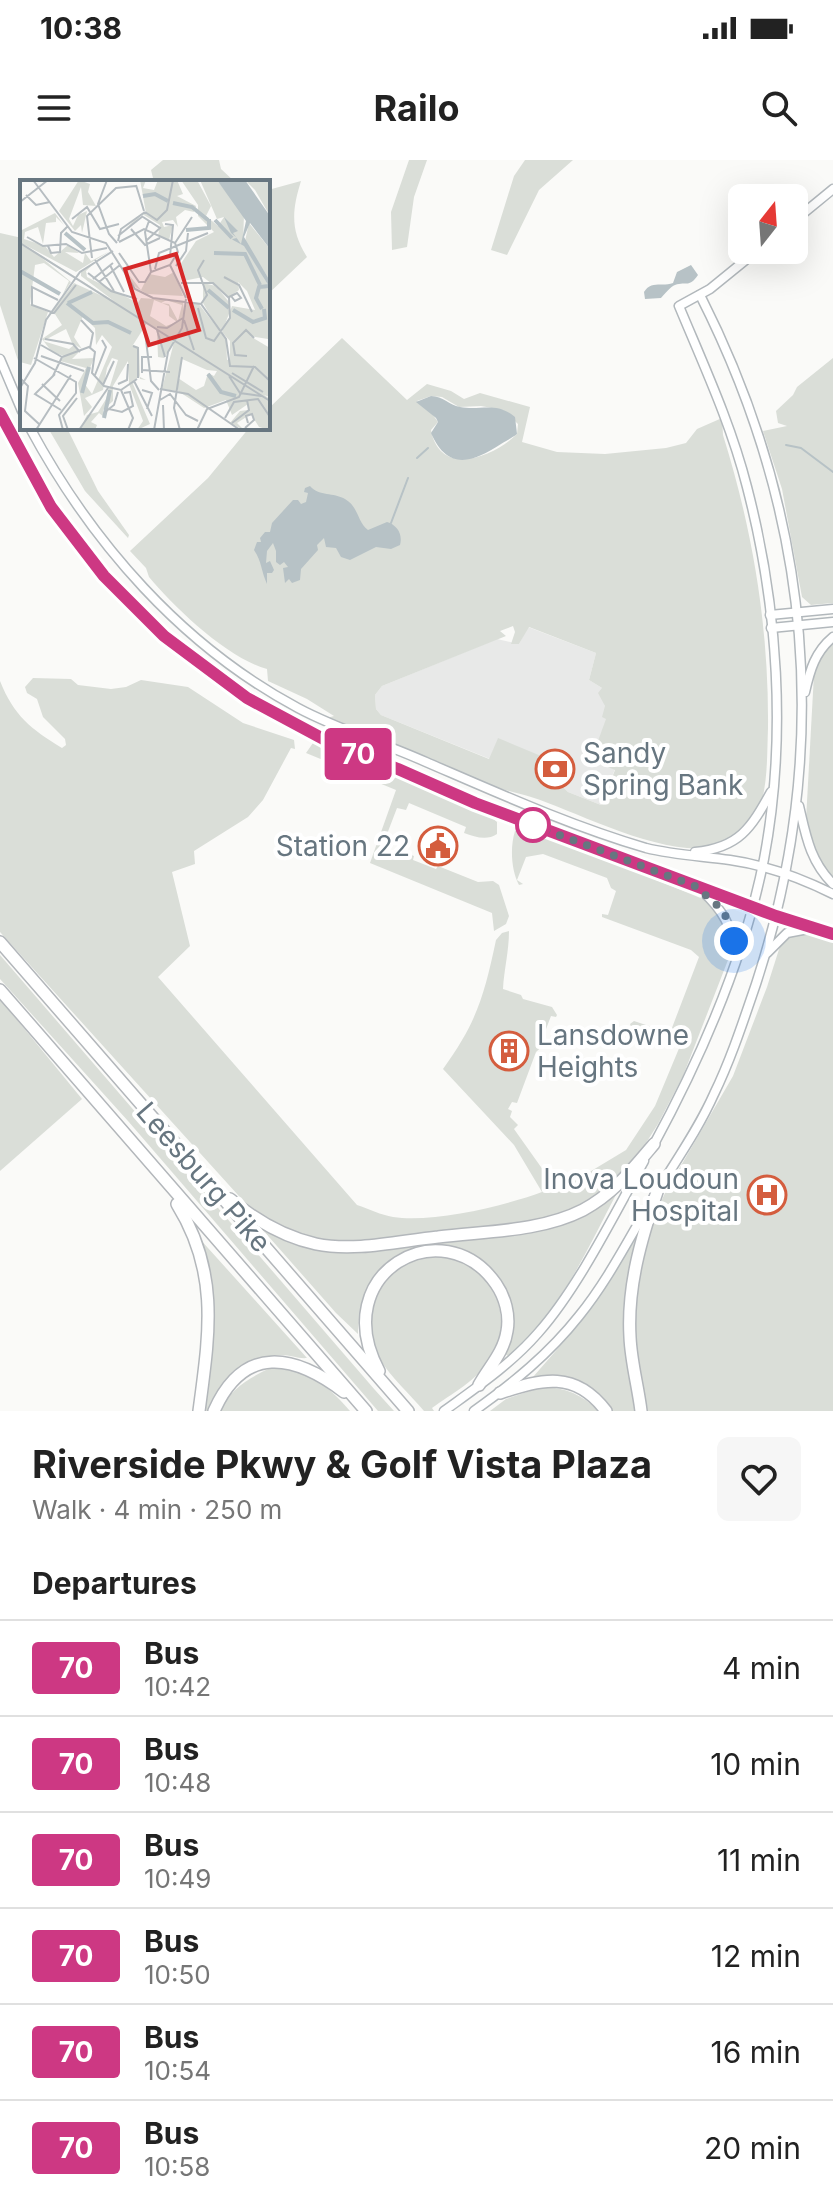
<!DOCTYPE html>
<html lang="en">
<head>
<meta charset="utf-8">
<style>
	:root { --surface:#fff; --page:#f6f6f6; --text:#222; --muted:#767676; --line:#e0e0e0 }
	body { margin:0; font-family:Inter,sans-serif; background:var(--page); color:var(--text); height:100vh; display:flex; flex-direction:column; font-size:30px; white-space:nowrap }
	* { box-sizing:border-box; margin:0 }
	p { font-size:26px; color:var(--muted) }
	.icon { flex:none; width:44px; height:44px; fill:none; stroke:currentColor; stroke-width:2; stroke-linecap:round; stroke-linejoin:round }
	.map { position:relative; height:1251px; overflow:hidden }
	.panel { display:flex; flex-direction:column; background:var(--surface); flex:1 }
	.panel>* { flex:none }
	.badge { padding:0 16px; border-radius:6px; font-size:28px; line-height:52px }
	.needle { width:52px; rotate:17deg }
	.buttons { position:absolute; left:728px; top:24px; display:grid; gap:16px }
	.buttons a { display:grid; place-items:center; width:80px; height:80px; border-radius:12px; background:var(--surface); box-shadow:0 8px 32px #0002; font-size:40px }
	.you { position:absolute; width:40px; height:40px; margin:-20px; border:6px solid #fff; border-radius:50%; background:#1a73e8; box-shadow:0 0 0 12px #1a73e833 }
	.map>.badge { position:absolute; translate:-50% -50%; box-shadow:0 0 0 4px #fff }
	h2 { padding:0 32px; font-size:30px; line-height:72px }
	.round { display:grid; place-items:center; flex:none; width:84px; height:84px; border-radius:12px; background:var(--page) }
	.head { display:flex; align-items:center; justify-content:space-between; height:136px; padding:0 32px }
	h1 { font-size:38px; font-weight:700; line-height:60px }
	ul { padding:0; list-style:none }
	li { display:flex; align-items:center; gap:24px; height:96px; padding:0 32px; border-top:2px solid var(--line) }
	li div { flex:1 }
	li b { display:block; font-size:30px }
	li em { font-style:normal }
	li .badge { min-width:88px; font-weight:700; text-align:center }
	.status { display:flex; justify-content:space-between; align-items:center; height:56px; padding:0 40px; background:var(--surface); direction:ltr }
	.status svg { height:22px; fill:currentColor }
	header { display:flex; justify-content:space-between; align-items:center; height:104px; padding:0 32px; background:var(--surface); font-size:36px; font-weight:700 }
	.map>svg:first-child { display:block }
	.built { fill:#e8e9e8 }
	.green { fill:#daded8; fill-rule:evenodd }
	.water { fill:#b7c2c6 }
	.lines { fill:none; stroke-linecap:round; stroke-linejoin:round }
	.stream { stroke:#b7c2c6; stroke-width:2 }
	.secondary-casing { stroke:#b2b8bc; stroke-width:11 }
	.highway-casing { stroke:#b3b7bb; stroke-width:14 }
	.secondary { stroke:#fff; stroke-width:8 }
	.highway { stroke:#fff; stroke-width:11 }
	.line-casing { stroke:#fff; stroke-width:18 }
	.line { stroke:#cd3883; stroke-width:12 }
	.walk { stroke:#677680; stroke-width:8; stroke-dasharray:0 14.4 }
	.stop-dot { fill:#fff; stroke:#cd3883; stroke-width:4 }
	.labels { text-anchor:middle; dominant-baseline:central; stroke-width:8; stroke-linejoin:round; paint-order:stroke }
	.poi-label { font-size:28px; fill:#677680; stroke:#fff; text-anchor:start }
	.street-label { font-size:28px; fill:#677680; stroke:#fff }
	.inset-river { fill:none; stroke:#b7c2c6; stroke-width:4 }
	.inset-road { fill:none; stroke:#b6bdc1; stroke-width:2 }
	.view { fill:#d62828; fill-opacity:0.15; stroke:#d62828; stroke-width:4 }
	.inset-edge { fill:none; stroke:#677680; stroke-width:4 }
</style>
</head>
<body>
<div class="status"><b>10:38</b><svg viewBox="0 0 49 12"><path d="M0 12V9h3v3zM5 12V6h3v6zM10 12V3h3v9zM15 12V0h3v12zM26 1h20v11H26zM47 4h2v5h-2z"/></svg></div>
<header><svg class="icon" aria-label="menu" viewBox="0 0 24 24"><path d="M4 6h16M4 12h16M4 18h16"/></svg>Railo<svg class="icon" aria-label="search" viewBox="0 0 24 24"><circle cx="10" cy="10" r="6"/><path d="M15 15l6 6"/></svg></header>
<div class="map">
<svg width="833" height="1251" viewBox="0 0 833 1251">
	<rect width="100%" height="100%" fill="#fafaf8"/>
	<polygon class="built" points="528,467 596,493 589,520 602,528 615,609 601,645 568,632 561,625 534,615 541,597 498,579 490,599 381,555 376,549 375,535 382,526 497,479 519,484"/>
	<g class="green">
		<polygon points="163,0 219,0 221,9 235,22 154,22 151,10"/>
		<polygon points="409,0 427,0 414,37 407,87 392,90 391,52"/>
		<polygon points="525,0 573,0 539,30 507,95 491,90 514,16"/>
		<path d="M301 21C292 50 290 70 307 97L268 134V30Z"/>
		<polygon points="0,73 22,78 22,213 0,145"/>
		<path d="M342 178 407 240 427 224 451 231 464 239 480 233 530 247 522 282 557 292 605 294 666 288 686 283 697 269 722 258 723 275C753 371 769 468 768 568 767 593 768 623 760 647 755 659 739 676 728 682 679 707 579 652 531 637 519 633 507 631 495 627 438 607 382 582 327 558L334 556 307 539 268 521 267 509C227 498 175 448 149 417L146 408 130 391 208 318 249 268H268V249ZM431 236 442 237 459 247 481 246 503 250 518 264 517 274C495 296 440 319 431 270L438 262 430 251 417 241ZM513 466 515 472 511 484H519L529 467 596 493 589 520 602 528 598 533 605 546 602 557 606 559 591 600 615 610 601 645 568 632 561 625 535 615 541 596 498 578 489 599 381 555 376 549 375 535 382 526 506 476 500 471Z"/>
		<polygon points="833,198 833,443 811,445 802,437 782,329 763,271 787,266 778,263 776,251 793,235 797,227"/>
		<polygon points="48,268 67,268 98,331 129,375 128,378 85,331"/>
		<polygon points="833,480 833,720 813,691 806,660 814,514 822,494"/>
		<path d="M33 518 71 519 78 525 111 529 126 527 141 520 188 527 243 563 294 580 295 589 291 588 263 640 248 657 194 691 195 704 172 712 190 786 158 817 357 1045C369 1049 381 1055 393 1057 433 1063 504 1046 542 1032L514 985 443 909C477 862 484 836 496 780L502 773 509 771C509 791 504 810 503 829L521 835 523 839 552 847 557 855 556 857 551 856 543 877 548 881 536 892 517 943 512 942 508 949 512 951 510 957 518 965 514 969 558 1031 626 990 655 946 680 886 667 882V876L638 866 636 869H632L630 864 634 861 670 873 699 797 691 790 602 757V754L608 755 616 731 611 728 607 718 543 694 526 697 517 720 523 724 519 725C511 710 510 687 515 671L523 666 708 741C723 758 733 776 728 800L683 916 658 964 632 1005 598 1036 576 1048 541 1059 347 1084C308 1079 279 1069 247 1045L0 772V521C14 556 31 569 62 588L66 585 65 579 43 557 37 539 27 533 25 527Z"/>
		<path d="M313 583H319L492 658 497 662V674C487 681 475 677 464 673L466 667 409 643 406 650 397 648 384 682 390 685 388 693 398 697 402 691 414 696 413 700 436 709 438 706 478 722 493 721 499 725 509 756 506 764 494 771 492 753 370 703 396 630 306 593Z"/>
		<polygon points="795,772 833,780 833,1251 646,1251 634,1168 634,1141 641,1095 650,1066 665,1033 733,916 767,827 781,783"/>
		<polygon points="0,795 375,1230 394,1251 378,1251 128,961 0,819"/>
		<polygon points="0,839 82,939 0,1011"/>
		<path d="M618 1031C587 1089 560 1154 508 1196L505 1194 512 1154 473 1097C455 1095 436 1090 417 1090 409 1090 401 1095 394 1099 367 1116 359 1143 358 1174L336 1153 254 1060 306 1085 530 1068Z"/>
		<polygon points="636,1074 625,1155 637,1251 611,1251 568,1218 533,1217 580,1163"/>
		<path d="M199 1078 307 1198C299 1199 290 1195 282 1195 248 1195 220 1220 209 1251H203C210 1210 218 1169 212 1126 210 1109 202 1094 199 1078Z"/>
		<path d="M423 1097C433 1097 444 1096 454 1099 498 1111 514 1164 490 1200 476 1221 451 1234 432 1248L434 1251H424C410 1234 391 1218 380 1199 362 1170 368 1124 400 1107 407 1103 415 1100 423 1097Z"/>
		<path d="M270 1208C305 1207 328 1225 350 1251H220C230 1229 249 1218 270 1208Z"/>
		<path d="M542 1227C566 1227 582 1235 599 1251H490L506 1239Z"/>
	</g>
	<g class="water">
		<path d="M691 105 698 115C689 128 687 121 675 125 671 126 664 135 661 138L645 139 644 132C651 120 663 127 673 123L677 112Z"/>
		<path d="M431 236C443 236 449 245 460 247 481 251 496 241 515 257L517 274C512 278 507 280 501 284 473 302 448 312 431 273L438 262 436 258 416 242Z"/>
		<path d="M310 326C320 337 333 332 345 339 359 347 357 362 368 370L387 362C397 365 403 374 400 385L391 389 376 387 350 400 341 397 336 388 326 387 324 378 317 385 318 390 301 409 300 420 292 423 289 419 285 423 283 408 288 407 284 402 280 405 276 402V391L273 383 267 391 266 403 270 401 274 410 272 413H267V424C261 411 262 402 254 390L257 382H261L260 378 265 372H270L272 363 293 340H298L301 344 306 342 308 333 304 332 305 328Z"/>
	</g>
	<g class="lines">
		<g class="stream">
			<polyline points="786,285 801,288 833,312"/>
			<polyline points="417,298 428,288"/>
			<polyline points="391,363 408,318"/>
		</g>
		<defs>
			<g id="secondary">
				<polyline points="794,61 833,29"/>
				<polyline points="0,199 22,251"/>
				<polyline points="0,253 51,347 104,416 164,476 247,538 329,582 398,609 475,643 776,756 833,774"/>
				<path d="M30 268C92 383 182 486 298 548 339 570 384 583 426 602 498 633 571 666 646 688 674 695 702 696 730 700 765 705 801 718 833 734"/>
				<polyline points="770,455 833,449"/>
				<polyline points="771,468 833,462"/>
				<path d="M805 532C810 510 815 492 833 477"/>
				<path d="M799 646C806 676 810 701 833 724"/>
				<path d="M695 692C739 688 751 668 771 632"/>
				<path d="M702 731C723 750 732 767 736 795"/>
				<polyline points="767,793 787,773 808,769"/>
				<path d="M653 986C702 896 744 800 764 699 787 578 778 446 747 327 731 264 704 206 679 146L710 129 758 90"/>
				<path d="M444 1251C477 1227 511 1204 538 1173 578 1128 614 1055 644 1001"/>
				<path d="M474 1251C513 1223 549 1194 579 1156 609 1119 630 1076 655 1035 675 1002 698 970 714 934 731 899 743 862 756 824 833 589 812 356 700 135"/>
			</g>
			<g id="highway">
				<polyline points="0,782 408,1251"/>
				<polyline points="0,830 366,1251"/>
				<path d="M230 1039C255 1060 284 1077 316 1084 355 1092 399 1081 438 1077 485 1071 540 1072 583 1050 613 1034 632 1010 654 984"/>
				<path d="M177 1044C220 1113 209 1175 199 1251"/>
				<path d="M379 1211C326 1113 443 1048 496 1124 505 1137 510 1155 507 1171 504 1192 489 1207 479 1225"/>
				<path d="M500 1233C542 1219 575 1210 606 1251"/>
				<path d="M214 1251C244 1184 294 1194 344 1232"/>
				<path d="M641 1251C638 1226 631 1202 630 1177 627 1127 641 1079 657 1032"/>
			</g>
		</defs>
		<use href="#secondary" class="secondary-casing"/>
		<use href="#highway" class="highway-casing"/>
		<use href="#secondary" class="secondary"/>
		<use href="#highway" class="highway"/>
	</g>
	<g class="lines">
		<defs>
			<polyline id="line" points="0,253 51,347 104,416 164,476 247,538 329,582 398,609 475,643 776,756 833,774"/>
		</defs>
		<use href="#line" class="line-casing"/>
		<use href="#line" class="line"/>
		<polyline class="walk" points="533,665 695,726 717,745 727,758 734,781"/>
	</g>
	<defs>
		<symbol id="bank-ring" viewBox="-11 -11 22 22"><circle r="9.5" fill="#fff" stroke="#d45d3e" stroke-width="1.5"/><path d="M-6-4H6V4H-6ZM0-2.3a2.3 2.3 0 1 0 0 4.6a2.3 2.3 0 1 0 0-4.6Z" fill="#d45d3e"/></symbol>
		<symbol id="civic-ring" viewBox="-11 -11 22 22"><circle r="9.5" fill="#fff" stroke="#d45d3e" stroke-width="1.5"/><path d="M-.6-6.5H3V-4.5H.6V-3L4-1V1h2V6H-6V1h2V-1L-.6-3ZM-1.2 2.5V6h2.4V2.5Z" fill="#d45d3e"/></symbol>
		<symbol id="building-ring" viewBox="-11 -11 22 22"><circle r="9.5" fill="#fff" stroke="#d45d3e" stroke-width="1.5"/><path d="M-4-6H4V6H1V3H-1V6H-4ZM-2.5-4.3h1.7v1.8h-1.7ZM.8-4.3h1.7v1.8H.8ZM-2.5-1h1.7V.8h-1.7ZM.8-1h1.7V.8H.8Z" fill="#d45d3e"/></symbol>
		<symbol id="hospital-ring" viewBox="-11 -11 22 22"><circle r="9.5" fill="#fff" stroke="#d45d3e" stroke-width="1.5"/><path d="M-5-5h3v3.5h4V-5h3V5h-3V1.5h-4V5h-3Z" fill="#d45d3e"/></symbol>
	</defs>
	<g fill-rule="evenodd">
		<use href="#bank-ring" x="533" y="587" width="44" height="44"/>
		<use href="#civic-ring" x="416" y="664" width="44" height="44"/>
		<use href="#building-ring" x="487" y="869" width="44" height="44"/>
		<use href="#hospital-ring" x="745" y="1013" width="44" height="44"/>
	</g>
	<circle class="stop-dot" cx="533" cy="665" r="16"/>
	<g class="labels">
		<g class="poi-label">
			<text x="583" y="593">Sandy<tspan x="583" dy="32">Spring Bank</tspan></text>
			<text x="410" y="686" text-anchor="end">Station 22</text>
			<text x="537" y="875">Lansdowne<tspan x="537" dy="32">Heights</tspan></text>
			<text x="739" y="1019" text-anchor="end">Inova Loudoun<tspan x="739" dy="32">Hospital</tspan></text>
		</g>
		<g class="street-label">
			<text transform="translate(204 1017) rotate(49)">Leesburg Pike</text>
		</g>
	</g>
	<g transform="translate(20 20)">
		<rect width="250" height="250" fill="#fafaf8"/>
		<path d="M59 0 70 4 68 12 76 26 63 25 61 7 49 39 53 46 58 35 67 31 62 53 61 45 55 51 39 31ZM120 0H126L123 8 134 10 138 0H157L163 14 157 16 176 26 174 32 178 36V25L161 0H177L191 26 186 36 198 46 204 37 197 39 180 0H197L224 35 223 62 250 108V165L248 159 230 156 250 168V217L244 215 250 219V250L239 247 231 234 217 243 224 250 210 243 220 231 228 230V224L212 235 206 220 184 228 158 211V204L156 211 142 209 154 162 144 178 138 177 137 151 144 153 127 143 113 165 119 167 120 197 126 200 120 199 119 195 113 204 130 244 117 250 123 241 109 204 108 181 93 206V221L83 230 84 237 79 233 71 242 77 245 75 250 60 249 67 235 78 232 86 219 98 180 92 178 87 188 83 210 65 218 72 227 64 236 58 203 66 188 40 181 44 176 32 172 22 159 42 145 33 131 54 103 91 120 22 78 51 102 42 116 49 101 24 83 15 85 10 124 28 132 11 185 0 182V51L35 33 44 45 36 37V42L26 43 23 64 18 47 5 52 4 59 25 66 34 77 48 65 59 73 45 72 63 83 65 73 71 81 90 71 56 92 3 64 94 121 61 96V92L76 82 66 91 67 97 118 123 121 118 147 120 141 123 149 124 158 141 162 125 149 121H163L164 132 156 158 167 122 178 123 206 159 207 180 210 179V161L202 152 212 126 235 130 227 111 218 102 219 110 209 117 183 97 163 101 158 88 176 61 194 52 174 32 165 30 156 37 158 47 153 40 142 42 144 47 153 45 149 60 138 56 140 45 124 35H121L115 43 105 49 120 35 126 33ZM134 120 149 126V136L157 142 146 146 130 136ZM63 136 75 148 76 165 82 155 92 167 72 214 64 203 74 178 52 179 59 172 54 165 49 169 23 161 46 149 52 163 62 169 54 157ZM162 179 187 190 197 191 194 196 188 193 184 206 176 210 158 198ZM225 0H250V36L235 10ZM229 43 250 69V101L225 61ZM102 86 121 110 129 94 145 97 154 92 163 116 127 114 117 108 111 103ZM183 103 196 106 209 122 210 136 200 152 183 123Z" fill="#daded8" fill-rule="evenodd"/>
		<path d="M197 0H225L250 36V69L230 43 224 57 250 101V108L224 66 213 60 212 59 217 58 211 53 204 37 218 51 213 53 221 64 226 41Z" fill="#b7c2c6"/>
		<path class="inset-river" d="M123 16 135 14 148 21M153 23 172 27 188 40M195 40 212 58M166 50 189 48V39M45 53 65 70M194 73 225 74 240 105M0 91 40 114M188 110 209 128M47 123 73 143 88 142 111 153M48 123 72 112M242 129 236 118 239 107 249 106M213 130 233 142 245 138 244 129M188 194 201 212 216 216M62 213 69 187M84 238 90 210"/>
		<path class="inset-road" d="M13 0 52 52 86 63 115 109 133 118 181 124 206 159 210 186 235 187 250 201M87 0 78 24 89 54 97 63M116 5 124 31M6 15 16 25 30 22M0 22 28 0M125 32 137 40 147 30 153 0M123 37 140 48 127 60M52 39 67 27 80 49 99 44M129 41 125 52 131 92M145 44 153 45 150 76M111 49 125 65 140 58M98 56 123 36M7 57 23 66 46 64 62 73 87 68M98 61 101 49 125 32M99 62 124 49 155 63 158 72 150 85 131 92M0 63 250 221M155 63 172 37M28 66 31 73 40 72 41 53 48 46M99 73 119 102H125L131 92M72 78 67 36 96 8 116 6M75 80 94 111M90 85 104 112M150 85 166 118M156 86 166 71 168 53M135 89 139 73 188 53M68 93 91 111 117 119M204 97 219 105 232 132M73 99 93 83M79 102 100 85M161 103H193L209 118 210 138 194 161 186 158 178 128M209 117 217 113 221 118 215 121 211 116M38 120 12 107V125L34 133 56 105M181 124 187 115 178 90 184 80M61 140 73 153 70 168M164 140 174 170M137 147 147 148 163 138M137 150 145 177M125 152 131 201 139 210M25 159 53 164 60 172M21 165 42 177M113 166 118 168V198M21 176 64 191M227 176 215 175 213 163 226 150 234 158M14 178 56 202V213L39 235 43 250M122 190 150 192M122 193V177H132M212 193 243 212M35 194 15 214 41 230M75 195 86 167 82 160M33 196 42 177 69 167 75 172 72 193 84 206 101 210 117 199M209 196 220 213 241 216M0 198 8 206 5 231 19 244M114 201 132 236M22 204 40 221M98 204 107 200 108 184M83 205 94 181M0 208 15 183 26 140 60 92 93 71M140 209 168 214 220 250M101 210 113 238 108 250M122 210 132 213 127 229M140 220 150 214 166 235 178 241M143 225 144 250M89 229 102 232 113 226 110 212 104 213M85 232 94 225 98 212M205 238 214 222 238 219 250 237M212 243 229 230 227 220M225 248 234 240 232 234 226 236 228 243M16 250 51 195M48 250 43 236 57 218M59 250 88 208M134 250 148 172 162 148 166 119M160 250 154 228 162 177M177 250 187 229 219 217 234 186"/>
		<path class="view" d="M156 74 179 150 129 165 105 89Z"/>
		<rect width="250" height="250" class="inset-edge"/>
	</g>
</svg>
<div class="buttons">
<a><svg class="needle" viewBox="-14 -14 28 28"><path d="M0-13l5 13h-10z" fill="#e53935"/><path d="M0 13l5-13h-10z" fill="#767676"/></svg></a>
</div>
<div class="you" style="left:734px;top:781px"></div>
<b class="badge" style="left:358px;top:594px;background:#cd3883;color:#fff">70</b>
</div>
<section class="panel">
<div class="head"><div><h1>Riverside Pkwy &amp; Golf Vista Plaza</h1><p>Walk · 4 min · 250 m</p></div><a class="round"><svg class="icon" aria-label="heart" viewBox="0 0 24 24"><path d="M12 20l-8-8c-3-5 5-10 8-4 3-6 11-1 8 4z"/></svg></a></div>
<h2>Departures</h2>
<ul>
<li><span class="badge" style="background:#cd3883;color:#fff">70</span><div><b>Bus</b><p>10:42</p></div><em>4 min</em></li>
<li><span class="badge" style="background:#cd3883;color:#fff">70</span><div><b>Bus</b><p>10:48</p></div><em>10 min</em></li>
<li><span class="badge" style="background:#cd3883;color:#fff">70</span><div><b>Bus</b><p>10:49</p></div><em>11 min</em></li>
<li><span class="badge" style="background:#cd3883;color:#fff">70</span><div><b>Bus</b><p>10:50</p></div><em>12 min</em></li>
<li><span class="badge" style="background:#cd3883;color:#fff">70</span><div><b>Bus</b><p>10:54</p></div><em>16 min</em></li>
<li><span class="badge" style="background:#cd3883;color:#fff">70</span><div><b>Bus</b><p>10:58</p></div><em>20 min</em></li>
</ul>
</section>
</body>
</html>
